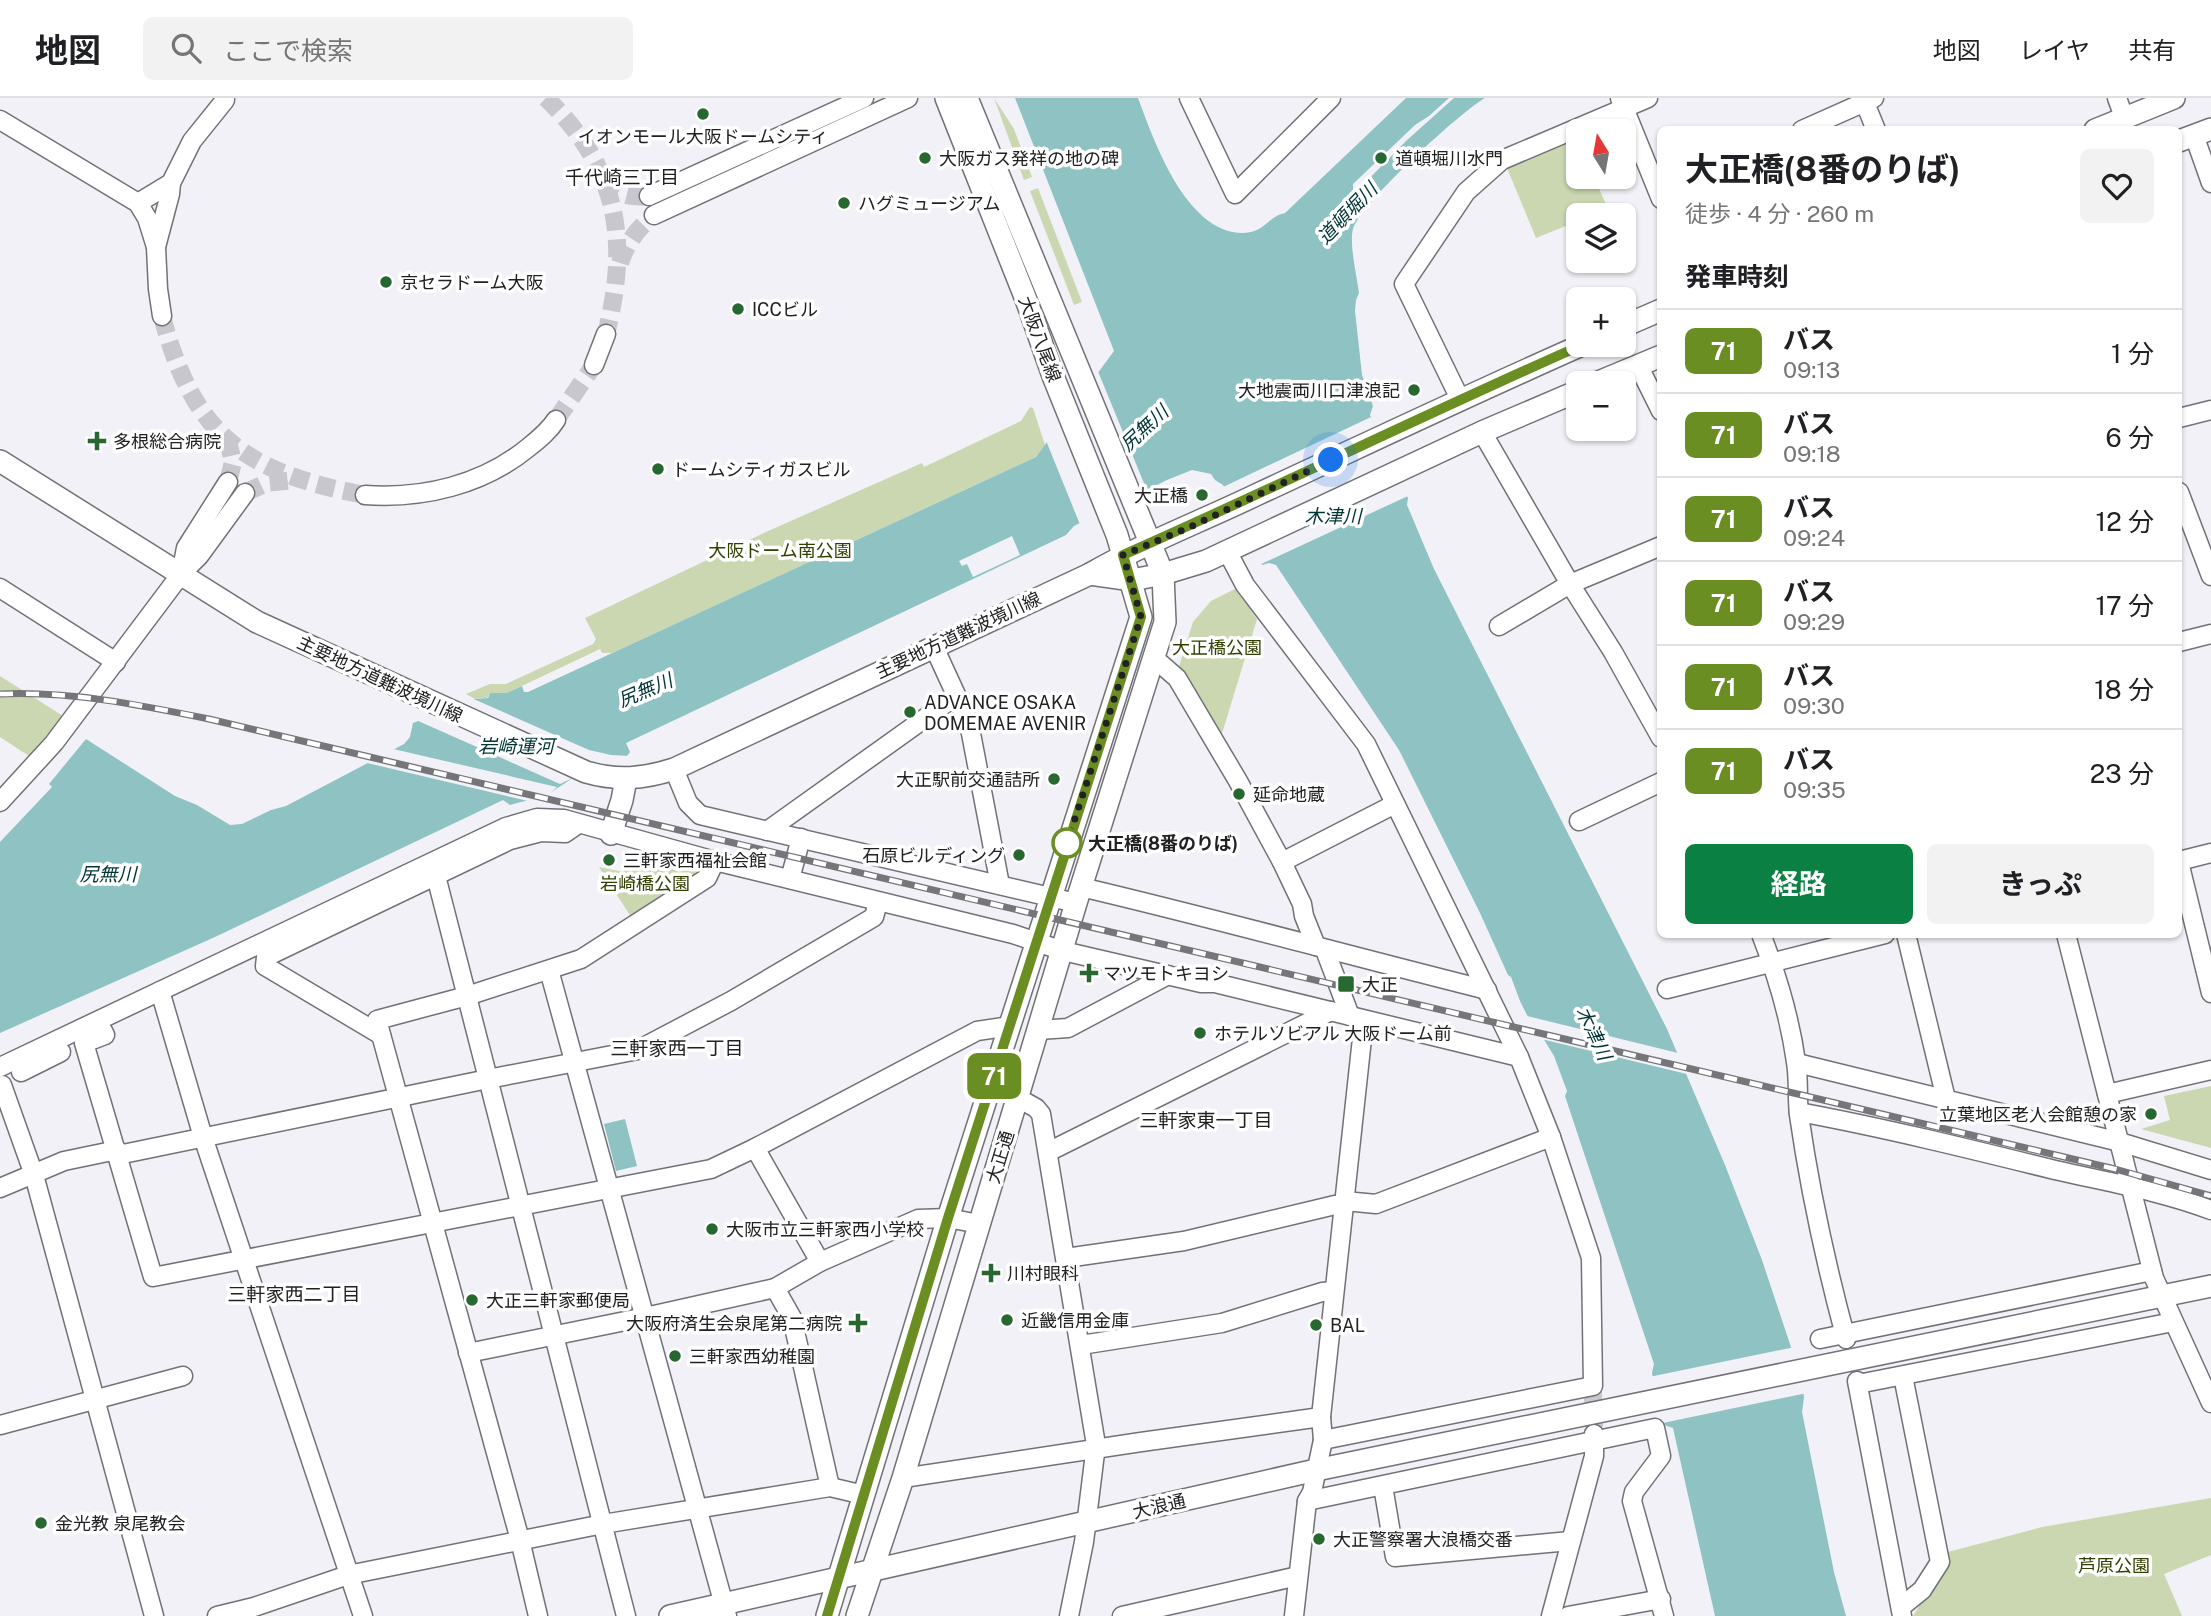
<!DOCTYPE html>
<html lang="ja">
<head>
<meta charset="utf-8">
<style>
	:root { --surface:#fff; --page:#f2f2f2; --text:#202124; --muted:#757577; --line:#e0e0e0; --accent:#0b8043 }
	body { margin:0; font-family:"Public Sans","Noto Sans JP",sans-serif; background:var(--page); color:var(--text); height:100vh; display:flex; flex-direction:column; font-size:26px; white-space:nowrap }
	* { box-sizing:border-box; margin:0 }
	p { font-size:23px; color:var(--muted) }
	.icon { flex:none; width:38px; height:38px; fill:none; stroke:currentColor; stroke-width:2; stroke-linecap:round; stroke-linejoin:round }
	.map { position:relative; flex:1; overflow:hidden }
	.sheet { position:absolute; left:1657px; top:28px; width:525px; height:812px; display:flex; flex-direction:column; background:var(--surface); border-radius:10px; box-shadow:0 2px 5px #0004 }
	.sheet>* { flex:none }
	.badge { padding:0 14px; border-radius:10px; font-size:24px; line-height:46px }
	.needle { width:46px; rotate:349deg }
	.controls { position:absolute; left:1566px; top:21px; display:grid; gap:14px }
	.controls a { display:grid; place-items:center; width:70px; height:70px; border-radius:10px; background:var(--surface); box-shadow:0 2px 5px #0004; font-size:35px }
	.you { position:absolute; width:35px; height:35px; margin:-18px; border:5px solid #fff; border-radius:50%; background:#1a73e8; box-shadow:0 0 0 10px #1a73e833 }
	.map>.badge { position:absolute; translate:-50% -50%; box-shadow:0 0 0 4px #fff }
	h2 { padding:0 28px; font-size:26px; line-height:63px }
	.round { display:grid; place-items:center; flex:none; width:74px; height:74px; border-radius:10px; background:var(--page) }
	.head { display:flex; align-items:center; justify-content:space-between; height:119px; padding:0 28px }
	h1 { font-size:33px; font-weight:700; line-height:52px }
	.button { display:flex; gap:14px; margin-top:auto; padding:14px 28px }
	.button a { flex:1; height:80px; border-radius:10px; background:var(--accent); color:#fff; font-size:28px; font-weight:700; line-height:80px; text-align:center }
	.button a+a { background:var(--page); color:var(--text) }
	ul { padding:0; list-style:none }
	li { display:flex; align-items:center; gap:21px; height:84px; padding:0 28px; border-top:2px solid var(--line) }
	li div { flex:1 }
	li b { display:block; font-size:26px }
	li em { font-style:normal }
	li .badge { min-width:77px; font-weight:700; text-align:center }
	header { display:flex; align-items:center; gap:42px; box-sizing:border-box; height:98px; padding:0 35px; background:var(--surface); border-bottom:2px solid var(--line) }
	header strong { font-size:33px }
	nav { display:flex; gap:38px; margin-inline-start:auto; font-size:24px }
	.search { width:490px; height:63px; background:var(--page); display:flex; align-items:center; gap:18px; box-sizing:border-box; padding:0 24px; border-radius:10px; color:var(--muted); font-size:26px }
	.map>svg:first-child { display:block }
	.green { fill:#cad7b1 }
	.water { fill:#8fc3c3 }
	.pier { fill:#f1f1f7 }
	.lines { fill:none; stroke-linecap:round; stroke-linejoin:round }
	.minor-tunnel { stroke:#c7c7cd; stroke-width:18; stroke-dasharray:18 9; stroke-linecap:butt }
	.minor-casing { stroke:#717277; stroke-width:21 }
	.major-casing { stroke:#717277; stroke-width:24 }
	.minor { stroke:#fff; stroke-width:18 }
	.major { stroke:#fff; stroke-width:21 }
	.rail-casing { stroke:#76767a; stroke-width:7 }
	.rail { stroke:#fff; stroke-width:4.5; stroke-dasharray:13; stroke-linecap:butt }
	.line-casing { stroke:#fff; stroke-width:16 }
	.line { stroke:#6b8e23; stroke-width:10 }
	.walk { stroke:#212123; stroke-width:7; stroke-dasharray:0 12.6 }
	.poi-dot { fill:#276730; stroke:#fff; stroke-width:2.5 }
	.stop-dot { fill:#fff; stroke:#6b8e23; stroke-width:3.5 }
	.labels { text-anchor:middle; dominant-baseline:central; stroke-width:7; stroke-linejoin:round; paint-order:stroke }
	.poi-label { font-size:18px; fill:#212123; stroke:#fff; text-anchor:start }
	.street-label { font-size:18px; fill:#212123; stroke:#fff }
	.park-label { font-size:18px; fill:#324001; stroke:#fff }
	.stop-label { font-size:18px; font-weight:bold; fill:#212123; stroke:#fff; text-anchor:start }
	.neighbourhood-label { font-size:19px; fill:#212123; stroke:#fff }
	.water-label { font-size:19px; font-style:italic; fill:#003536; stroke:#fff }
</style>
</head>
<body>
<header>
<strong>地図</strong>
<div class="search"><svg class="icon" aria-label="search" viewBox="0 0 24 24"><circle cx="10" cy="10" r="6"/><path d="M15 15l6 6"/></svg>ここで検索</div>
<nav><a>地図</a><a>レイヤ</a><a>共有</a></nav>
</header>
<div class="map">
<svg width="2211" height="1518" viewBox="0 0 2211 1518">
	<rect width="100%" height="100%" fill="#f1f1f7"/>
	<g class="green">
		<polygon points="994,0 1014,31 1032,79 1024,82"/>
		<polygon points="1577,40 1578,79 1594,79 1608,111 1591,117 1578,117 1578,123 1536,140 1507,70"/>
		<polygon points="1038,90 1082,204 1074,207 1030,93"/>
		<polygon points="1030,309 1033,310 1045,347 1036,359 612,555 602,555 600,551 507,595 490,595 487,600 475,601 466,596 490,586 506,586 593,546 596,541 585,520 766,434 922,365 924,369 1021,323"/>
		<polygon points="1237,490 1257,521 1220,642 1177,575 1193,524 1211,503"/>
		<polygon points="0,578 63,618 29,658 0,639"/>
		<polygon points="627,756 702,775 633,822 599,769 623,774"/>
		<polygon points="2211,988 2211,1050 2141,1031 2170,1022 2164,998"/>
		<polygon points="2211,1400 2211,1457 2164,1476 2182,1518 1913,1518 1945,1466 1948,1454 2042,1429"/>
	</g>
	<g class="water">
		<path d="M1015 0H1138C1154 43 1186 135 1243 135 1265 135 1268 118 1285 115L1406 0H1449L1429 18 1415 27 1353 86V92H1358L1406 43 1454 0H1485C1459 15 1361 105 1353 131 1349 146 1357 179 1359 195L1356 202 1355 213 1362 277 1373 308 1370 317 1408 400 1407 407 1434 471 1667 931 1725 1067 1762 1162 1799 1273 1804 1299 1802 1314 1834 1474 1846 1518H1715L1673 1330 1661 1326 1652 1275 1654 1266 1565 998 1567 993 1554 958 1543 940 1536 935 1520 903 1511 879 1508 877 1480 815 1399 652 1276 467 1269 465 1262 467 1223 387 1215 382 1211 376 1192 372 1167 382 1074 428 1066 437 626 645 630 654 627 658C601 657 574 680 553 693 541 700 524 703 510 707L503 702 215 839 0 935V744L52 689 49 686 86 641 175 698 197 707 230 727 242 726 271 712 286 708 404 646 410 639 413 625 475 601 488 600 490 595H507L522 588 524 594H528L1036 359 1114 253Z"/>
		<polygon points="625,1021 637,1068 616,1073 604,1026"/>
	</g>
	<g class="pier">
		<polygon points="1097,271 1148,395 1081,429 1045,340"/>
		<polygon points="1371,319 1408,398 1259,467 1223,389"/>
		<polygon points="1012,438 1020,457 973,479 967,466 962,468 959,463"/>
		<polygon points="469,599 589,652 611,657 630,658 630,660 608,663 560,686 416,622"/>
		<polygon points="389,650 557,689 545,700 532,704 363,664"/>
		<polygon points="1523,917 1682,956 1691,977 1537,940"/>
		<polygon points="1795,1249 1803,1272 1807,1295 1658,1326 1649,1279"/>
	</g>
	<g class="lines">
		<g class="minor-tunnel">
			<path d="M546 0C618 70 630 141 606 236"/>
			<path d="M604 83C619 97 629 100 649 98"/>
			<path d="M620 165C627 144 637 131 654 117"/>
			<path d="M162 218C193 338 246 375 365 397"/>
			<polyline points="556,322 594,267"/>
			<polyline points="228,384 233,364 228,343"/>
			<polyline points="245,395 266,385 294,382"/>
			<polyline points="1593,1294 1594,1329"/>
		</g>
		<defs>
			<g id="minor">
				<polyline points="1189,0 1235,96 1331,0"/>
				<polyline points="1620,0 1661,101"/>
				<polyline points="1863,0 1876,32"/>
				<polyline points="2117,0 2124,19"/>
				<polyline points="0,22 138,105 147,120 156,149"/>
				<polyline points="1802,32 1874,0"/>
				<polyline points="2194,37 2211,85"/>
				<polyline points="649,98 864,0"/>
				<polyline points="138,105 171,85"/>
				<polyline points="654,117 908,0"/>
				<polyline points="162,218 158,191 156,149 170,96 171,85 192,43 225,2"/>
				<polyline points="594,267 606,236"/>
				<polyline points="1638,267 1661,313"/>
				<polyline points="1460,301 1404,186 1466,94 1502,62 1648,0"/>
				<polyline points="2179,320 2211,312"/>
				<polyline points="1482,334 1570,486 1613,554 1661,640"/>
				<polyline points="2179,394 2211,478"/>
				<path d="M365 397C423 401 483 387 529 349 539 341 549 333 556 322"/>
				<polyline points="1227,453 1245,487 1366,646 1519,959 1551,1039 1591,1160 1593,1288 1323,1342"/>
				<polyline points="181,476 186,450 228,384"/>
				<polyline points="0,490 116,564"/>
				<polyline points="1499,528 1570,486 1661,448"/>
				<polyline points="2179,544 2211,536"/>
				<polyline points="934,549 969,625 1000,787"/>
				<polyline points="1154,560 1177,580 1238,683 1282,764 1302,806 1304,818 1316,848"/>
				<polyline points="674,671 688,705 700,717 1076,805"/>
				<polyline points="0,704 54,645 181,476 199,458 245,395"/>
				<polyline points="1579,723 1661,684"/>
				<polyline points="767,733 956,598"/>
				<polyline points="2179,763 2211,755"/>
				<polyline points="1282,764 1395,706"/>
				<polyline points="2179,764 2211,895"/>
				<polyline points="436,778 626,1518"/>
				<polyline points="790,781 801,740"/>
				<path d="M1081 789C1217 821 1351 858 1487 892"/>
				<path d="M1761 836C1777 877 1790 921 1796 964 1799 982 1797 1000 1799 1017 1810 1093 1826 1167 1846 1241"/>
				<polyline points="1906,836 1946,1001"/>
				<polyline points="2066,836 2154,1180 2211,1305"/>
				<polyline points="1325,852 1350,918"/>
				<polyline points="549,872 727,1518"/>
				<polyline points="1667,891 1885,836"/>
				<polyline points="160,893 203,1039 363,1518"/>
				<polyline points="1039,932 1068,930 1168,877"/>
				<polyline points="103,933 105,937 84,945 153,1179 711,1071 755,1050 977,933 1010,928"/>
				<polyline points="381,937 265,868 266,859 510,742 541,734 565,735 578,726"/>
				<polyline points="1797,965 2120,1044 2211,1072"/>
				<polyline points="0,969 506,729 537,720 564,721 715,763 1013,836 1063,853 1201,885 1215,885 1519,959"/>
				<polyline points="21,974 61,954"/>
				<polyline points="2,987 34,1077 154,1518"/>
				<polyline points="2107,996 2211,972"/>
				<polyline points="1018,1000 1036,1010 1041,1016 1096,1347 1084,1444 1069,1518"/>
				<path d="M1799 1014C1885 1030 1970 1051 2055 1072 2107 1084 2161 1093 2211 1112"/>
				<polyline points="755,1050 820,1164"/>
				<polyline points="1048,1054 1331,913"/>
				<polyline points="118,1057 488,981 638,952 731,903 874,819 878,804"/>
				<polyline points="0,1090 64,1063 117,1052"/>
				<polyline points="1345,1103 1376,1106 1551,1039"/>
				<polyline points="1066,1160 1184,1143 1335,1107 1345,1108"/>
				<polyline points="775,1190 792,1220 830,1389"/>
				<polyline points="1820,1241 2152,1173"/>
				<polyline points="1081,1247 1222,1225 1322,1194 1334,1193"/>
				<polyline points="468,1255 645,1219 775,1190 820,1164 918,1121 948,1120 979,1126"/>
				<polyline points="1857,1283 1902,1518"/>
				<polyline points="1858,1286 2173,1224"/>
				<polyline points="0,1327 183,1278"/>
				<polyline points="903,1380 1141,1344 1321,1319"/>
				<polyline points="1383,1388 1395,1459 1570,1443"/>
				<polyline points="1307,1403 1655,1330 1661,1358 1634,1394 1632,1403 1664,1518"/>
				<polyline points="1901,1509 1922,1492 1940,1464 1903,1278"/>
				<polyline points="217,1518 254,1509 348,1477 603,1426 830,1389 864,1397"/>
				<polyline points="538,1518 520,1442 377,922 467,898 581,861 707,780 715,763"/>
				<polyline points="1122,1518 1298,1478"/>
				<polyline points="1294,1518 1307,1403 1312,1394 1323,1342 1321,1319 1364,922"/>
				<polyline points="1551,1518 1594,1358 1594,1336"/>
				<polyline points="1568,1518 1661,1501"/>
			</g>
			<g id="major">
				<polyline points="2095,32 2174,0"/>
				<polyline points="2179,43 2211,31"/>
				<polyline points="1624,228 1661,212"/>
				<polyline points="1596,285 1661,258"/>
				<path d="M0 363 257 524 586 674C617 683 643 681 674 671L1090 476C1144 445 1202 423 1258 396 1366 346 1473 295 1582 247"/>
				<polyline points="1090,476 1132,482 1163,476 1206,463 1482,334 1578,293"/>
				<polyline points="611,736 622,702 626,681"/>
				<polyline points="670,1518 1316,1372 2211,1188"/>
				<polyline points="827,1518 948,1120 1141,519 1117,437 1053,278 1027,204 946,0"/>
				<polyline points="857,1518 903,1380 1076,805 1165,524 1163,476 967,0"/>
			</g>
		</defs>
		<use href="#minor" class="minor-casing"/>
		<use href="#major" class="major-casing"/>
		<use href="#minor" class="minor"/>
		<use href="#major" class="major"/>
		<defs>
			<path id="rail" d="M0 596C71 593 140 607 209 621L2115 1071 2211 1098"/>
		</defs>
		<use href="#rail" class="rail-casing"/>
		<use href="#rail" class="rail"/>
	</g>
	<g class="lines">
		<defs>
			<path id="line" d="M827 1518 948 1120 1141 519 1123 457C1277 389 1428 315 1582 247"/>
		</defs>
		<use href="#line" class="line-casing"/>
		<use href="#line" class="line"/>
		<polyline class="walk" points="1067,745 1141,519 1123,457 1190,429 1331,362"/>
	</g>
	<g class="poi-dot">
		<circle cx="703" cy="16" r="7"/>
		<circle cx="925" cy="60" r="7"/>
		<circle cx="1381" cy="60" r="7"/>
		<circle cx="844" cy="105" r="7"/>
		<circle cx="386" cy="184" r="7"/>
		<circle cx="738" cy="211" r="7"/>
		<circle cx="1414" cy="292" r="7"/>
		<path d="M93.5 332.5h7v7h7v7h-7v7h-7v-7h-7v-7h7z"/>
		<circle cx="658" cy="371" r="7"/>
		<circle cx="1202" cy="397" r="7"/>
		<circle cx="910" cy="614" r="7"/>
		<circle cx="1054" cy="681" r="7"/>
		<circle cx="1239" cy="696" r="7"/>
		<circle cx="1019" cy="757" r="7"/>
		<circle cx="609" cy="762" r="7"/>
		<path d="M1085.5 864.5h7v7h7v7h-7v7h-7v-7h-7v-7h7z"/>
		<rect x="1337" y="877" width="18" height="18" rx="3.5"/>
		<circle cx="1200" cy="935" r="7"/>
		<circle cx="2151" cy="1016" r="7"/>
		<circle cx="712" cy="1131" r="7"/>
		<path d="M987.5 1164.5h7v7h7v7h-7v7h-7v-7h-7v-7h7z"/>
		<circle cx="472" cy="1202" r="7"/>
		<circle cx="1007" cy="1222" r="7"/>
		<path d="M854.5 1214.5h7v7h7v7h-7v7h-7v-7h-7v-7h7z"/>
		<circle cx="1316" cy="1227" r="7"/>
		<circle cx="675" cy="1258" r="7"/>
		<circle cx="41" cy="1425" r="7"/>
		<circle cx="1319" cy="1441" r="7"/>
	</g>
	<circle class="stop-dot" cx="1067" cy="745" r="14"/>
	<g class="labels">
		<g class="poi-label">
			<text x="703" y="38" text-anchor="middle">イオンモール大阪ドームシティ</text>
			<text x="939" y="60">大阪ガス発祥の地の碑</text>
			<text x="1395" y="60">道頓堀川水門</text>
			<text x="858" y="105">ハグミュージアム</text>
			<text x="400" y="184">京セラドーム大阪</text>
			<text x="752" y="211">ICCビル</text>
			<text x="1400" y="292" text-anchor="end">大地震両川口津浪記</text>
			<text x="113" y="343">多根総合病院</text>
			<text x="672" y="371">ドームシティガスビル</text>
			<text x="1188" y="397" text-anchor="end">大正橋</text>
			<text x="924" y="604">ADVANCE OSAKA<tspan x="924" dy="21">DOMEMAE AVENIR</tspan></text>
			<text x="1040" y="681" text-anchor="end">大正駅前交通詰所</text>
			<text x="1253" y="696">延命地蔵</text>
			<text x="1005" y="757" text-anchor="end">石原ビルディング</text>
			<text x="623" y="762">三軒家西福祉会館</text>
			<text x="1103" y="875">マツモトキヨシ</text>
			<text x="1362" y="886">大正</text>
			<text x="1214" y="935">ホテルソビアル 大阪ドーム前</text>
			<text x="2137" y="1016" text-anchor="end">立葉地区老人会館憩の家</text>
			<text x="726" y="1131">大阪市立三軒家西小学校</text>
			<text x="1007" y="1175">川村眼科</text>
			<text x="486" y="1202">大正三軒家郵便局</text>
			<text x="1021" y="1222">近畿信用金庫</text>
			<text x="842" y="1225" text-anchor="end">大阪府済生会泉尾第二病院</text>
			<text x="1330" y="1227">BAL</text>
			<text x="689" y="1258">三軒家西幼稚園</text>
			<text x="55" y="1425">金光教 泉尾教会</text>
			<text x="1333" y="1441">大正警察署大浪橋交番</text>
		</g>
		<g class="street-label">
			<text transform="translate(1040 241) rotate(70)">大阪八尾線</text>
			<text transform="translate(958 537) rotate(-25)">主要地方道難波境川線</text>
			<text transform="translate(380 581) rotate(25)">主要地方道難波境川線</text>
			<text transform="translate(1000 1059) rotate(-73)">大正通</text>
			<text transform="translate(1159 1408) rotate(-13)">大浪通</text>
		</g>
		<g class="park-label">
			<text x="780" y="452">大阪ドーム南公園</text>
			<text x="1217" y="549">大正橋公園</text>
			<text x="645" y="785">岩崎橋公園</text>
			<text x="2114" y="1467">芦原公園</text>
		</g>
		<g class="stop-label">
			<text x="1088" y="745">大正橋(8番のりば)</text>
		</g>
		<g class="neighbourhood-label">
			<text x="622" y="79">千代崎三丁目</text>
			<text x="677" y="950">三軒家西一丁目</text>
			<text x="1206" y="1022">三軒家東一丁目</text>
			<text x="294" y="1196">三軒家西二丁目</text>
		</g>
		<g class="water-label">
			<text transform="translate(1347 115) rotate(-46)">道頓堀川</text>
			<text transform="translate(1144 330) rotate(-43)">尻無川</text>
			<text x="1333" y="418">木津川</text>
			<text transform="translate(645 592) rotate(-23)">尻無川</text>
			<text x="516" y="648">岩崎運河</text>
			<text x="108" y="776">尻無川</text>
			<text transform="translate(1594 935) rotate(65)">木津川</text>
		</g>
	</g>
</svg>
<div class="controls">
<a><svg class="needle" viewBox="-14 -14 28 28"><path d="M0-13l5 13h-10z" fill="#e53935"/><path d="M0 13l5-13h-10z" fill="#757577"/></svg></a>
<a><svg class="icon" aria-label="layers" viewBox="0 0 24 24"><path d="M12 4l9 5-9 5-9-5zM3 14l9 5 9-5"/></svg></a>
<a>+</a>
<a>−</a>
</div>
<div class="you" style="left:1331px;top:362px"></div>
<b class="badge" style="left:994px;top:978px;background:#6b8e23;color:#fff">71</b>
<section class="sheet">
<div class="head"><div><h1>大正橋(8番のりば)</h1><p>徒歩 · 4 分 · 260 m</p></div><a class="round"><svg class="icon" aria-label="heart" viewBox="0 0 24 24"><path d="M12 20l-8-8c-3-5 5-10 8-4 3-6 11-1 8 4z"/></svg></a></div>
<h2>発車時刻</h2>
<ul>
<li><span class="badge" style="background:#6b8e23;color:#fff">71</span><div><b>バス</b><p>09:13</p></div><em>1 分</em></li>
<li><span class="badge" style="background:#6b8e23;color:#fff">71</span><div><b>バス</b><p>09:18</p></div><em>6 分</em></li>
<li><span class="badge" style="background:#6b8e23;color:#fff">71</span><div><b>バス</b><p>09:24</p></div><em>12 分</em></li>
<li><span class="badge" style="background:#6b8e23;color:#fff">71</span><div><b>バス</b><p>09:29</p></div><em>17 分</em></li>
<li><span class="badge" style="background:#6b8e23;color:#fff">71</span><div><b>バス</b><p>09:30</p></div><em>18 分</em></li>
<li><span class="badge" style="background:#6b8e23;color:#fff">71</span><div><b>バス</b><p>09:35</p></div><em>23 分</em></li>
</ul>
<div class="button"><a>経路</a><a>きっぷ</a></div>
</section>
</div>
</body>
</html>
